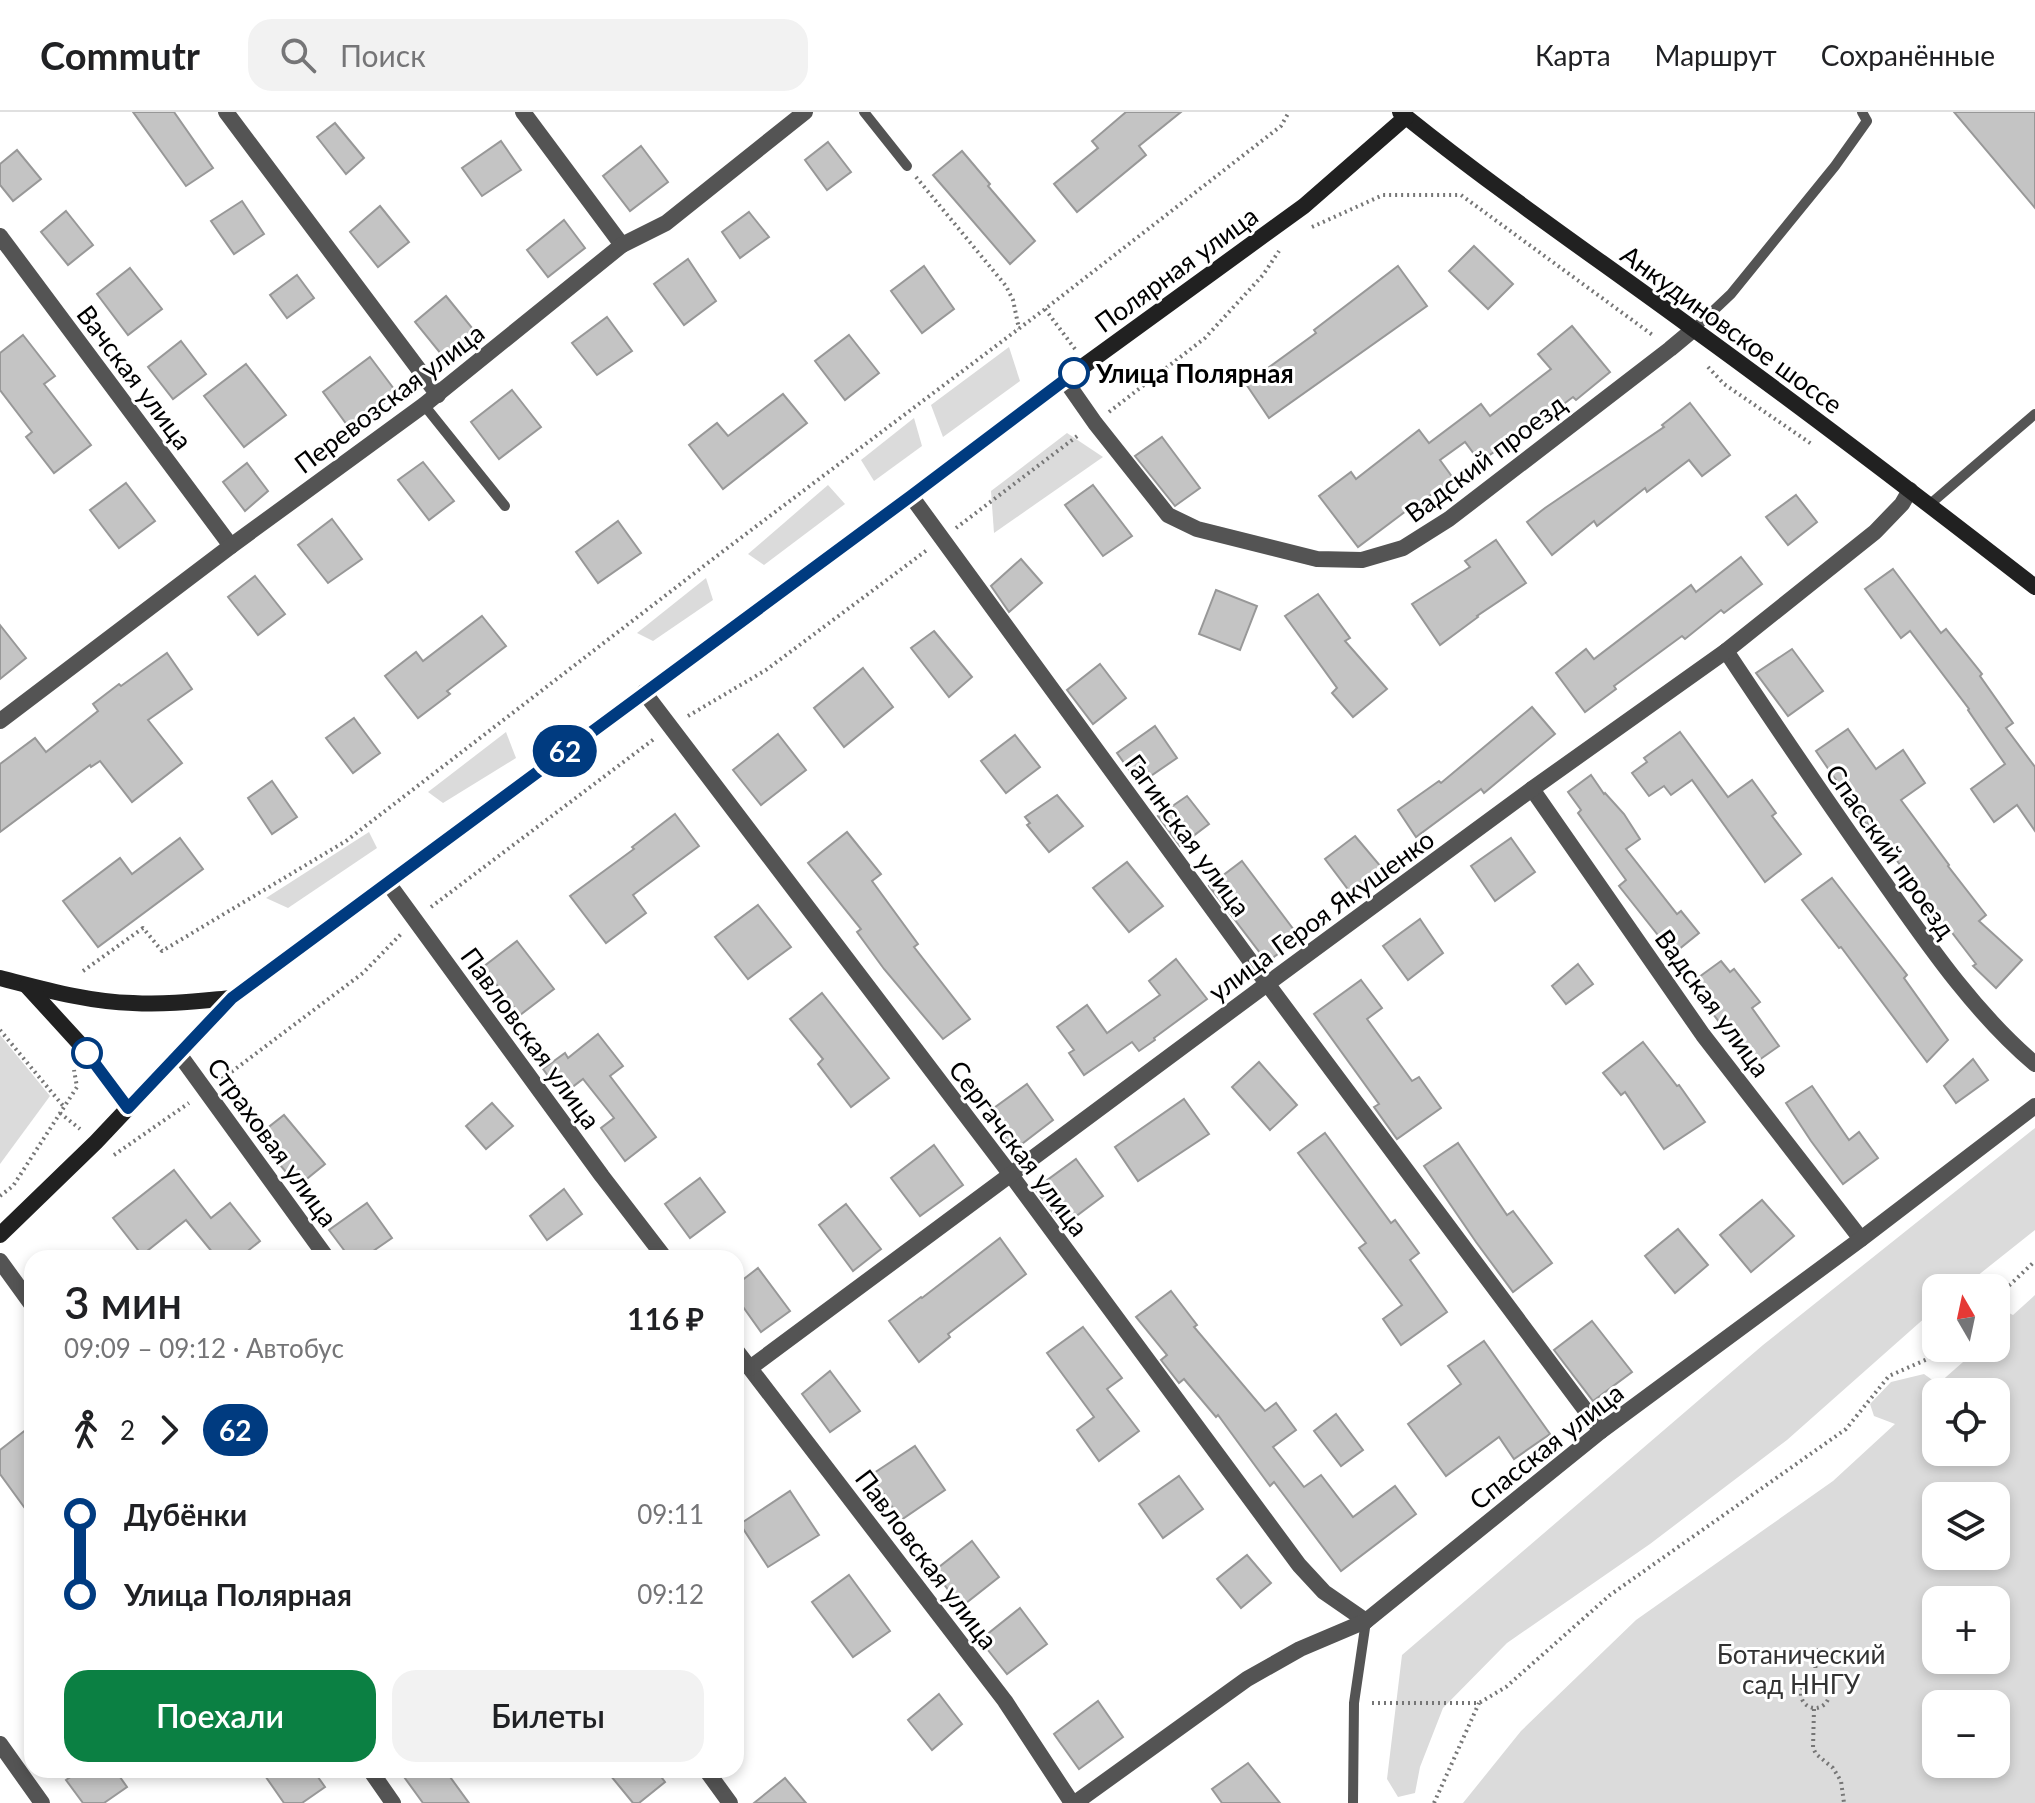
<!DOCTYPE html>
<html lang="ru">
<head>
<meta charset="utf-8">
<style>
	:root { --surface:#fff; --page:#f2f2f2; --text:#202124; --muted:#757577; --line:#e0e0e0; --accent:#0b8043 }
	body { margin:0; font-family:Lato,sans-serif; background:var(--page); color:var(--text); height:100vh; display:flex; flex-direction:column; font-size:30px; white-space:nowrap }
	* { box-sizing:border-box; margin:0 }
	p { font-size:26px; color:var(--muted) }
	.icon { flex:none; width:44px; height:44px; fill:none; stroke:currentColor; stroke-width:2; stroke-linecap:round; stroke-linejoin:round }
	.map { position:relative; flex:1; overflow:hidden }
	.drawer { position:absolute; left:24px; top:1138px; width:720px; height:528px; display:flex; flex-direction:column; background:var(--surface); border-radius:24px; box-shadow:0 4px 12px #0003 }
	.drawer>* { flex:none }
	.badge { padding:0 16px; border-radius:26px; font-size:28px; line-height:52px }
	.needle { width:52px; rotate:351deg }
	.fabs { position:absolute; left:1922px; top:1162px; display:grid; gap:16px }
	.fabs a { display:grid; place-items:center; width:88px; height:88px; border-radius:16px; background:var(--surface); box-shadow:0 4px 12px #0003; font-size:40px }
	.map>.badge { position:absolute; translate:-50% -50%; box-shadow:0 0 0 4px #fff }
	.legs { display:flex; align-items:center; gap:12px; height:88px; padding:0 40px; font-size:26px }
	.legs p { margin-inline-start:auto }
	.overview { display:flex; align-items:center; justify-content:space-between; height:136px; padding:0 40px }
	h1 { font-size:44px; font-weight:600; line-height:60px }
	.primary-button { display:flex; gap:16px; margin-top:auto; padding:16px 40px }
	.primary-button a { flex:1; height:92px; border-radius:24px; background:var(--accent); color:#fff; font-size:32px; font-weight:600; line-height:92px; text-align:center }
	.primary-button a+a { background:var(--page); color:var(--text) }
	ul { padding:0 40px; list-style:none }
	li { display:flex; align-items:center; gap:28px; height:80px; font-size:30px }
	li i { display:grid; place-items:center; width:12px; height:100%; margin:0 10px; background:currentColor }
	li i::after { content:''; width:20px; height:20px; margin:-10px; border:6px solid; border-radius:50%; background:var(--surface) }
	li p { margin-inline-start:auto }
	li:first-child i { background:linear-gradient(#0000 50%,currentColor 0) }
	li:last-child i { background:linear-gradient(currentColor 50%,#0000 0) }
	header { display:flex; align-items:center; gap:48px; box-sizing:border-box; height:112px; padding:0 40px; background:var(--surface); border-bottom:2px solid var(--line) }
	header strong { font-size:38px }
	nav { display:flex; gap:44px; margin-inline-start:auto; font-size:28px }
	.search { width:560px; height:72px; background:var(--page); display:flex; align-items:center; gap:20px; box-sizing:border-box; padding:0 28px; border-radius:24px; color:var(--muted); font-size:30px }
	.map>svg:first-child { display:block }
	.green { fill:#dbdbdb; fill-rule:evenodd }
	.building { fill:#c4c4c4; stroke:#989898; stroke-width:2 }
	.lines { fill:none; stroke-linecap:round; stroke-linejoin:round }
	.path { stroke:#767676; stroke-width:4; stroke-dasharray:2 4; stroke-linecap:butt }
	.lane { stroke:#545454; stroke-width:10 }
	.street { stroke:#545454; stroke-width:16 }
	.secondary { stroke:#212121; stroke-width:16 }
	.line-1-casing { stroke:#fff; stroke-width:18 }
	.line-1 { stroke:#003b80; stroke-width:12 }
	.stop-1-dot { fill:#fff; stroke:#003b80; stroke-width:4 }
	.labels { text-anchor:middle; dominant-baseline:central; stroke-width:6; stroke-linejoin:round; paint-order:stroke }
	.street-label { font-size:26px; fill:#000; stroke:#fff }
	.stop-label { font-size:26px; font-weight:bold; fill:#000; stroke:#fff; text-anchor:start }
	.park-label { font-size:26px; fill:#323232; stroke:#fff }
</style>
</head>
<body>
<header>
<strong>Commutr</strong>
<div class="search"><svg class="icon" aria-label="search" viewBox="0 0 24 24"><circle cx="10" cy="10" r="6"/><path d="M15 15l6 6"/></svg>Поиск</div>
<nav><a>Карта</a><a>Маршрут</a><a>Сохранённые</a></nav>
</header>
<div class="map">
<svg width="2035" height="1691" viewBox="0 0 2035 1691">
	<rect width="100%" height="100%" fill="#fff"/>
	<g class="green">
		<polygon points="1009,235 1020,269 943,325 931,293"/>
		<polygon points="914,306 922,334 874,369 861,348"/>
		<polygon points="1067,321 1103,345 994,421 991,379"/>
		<polygon points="828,373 845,392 764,453 748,442"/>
		<polygon points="706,466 713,488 653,529 637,521"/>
		<polygon points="506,620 516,646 443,691 428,680"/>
		<polygon points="369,720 377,736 288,796 266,786"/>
		<polygon points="0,923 50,984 0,1052"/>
		<polygon points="2035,1016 2035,1118 1962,1176 1936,1176 1936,1196 1787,1328 1650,1432 1507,1531 1443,1596 1420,1655 1415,1681 1398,1685 1387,1667 1402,1543 1763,1233"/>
		<path d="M2035 1183V1691H1463L1521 1619 1636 1508 1833 1369 1895 1312 1874 1304 1870 1292 1891 1270 1924 1262 1938 1272 1963 1250 1959 1244 1967 1236H1996V1208L2007 1200 2013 1203ZM1936 1280H1996V1340H1936ZM1936 1384H1996V1444H1936ZM1996 1488V1548H1936V1488ZM1936 1592H1996V1652H1936Z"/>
	</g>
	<g class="building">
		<polygon points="133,0 174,0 213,56 186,74"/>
		<polygon points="1126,0 1181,0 1139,34 1146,43 1077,100 1054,72 1098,36 1092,29"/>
		<polygon points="1954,0 2035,0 2035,96"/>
		<polygon points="335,11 364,46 346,62 317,25"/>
		<polygon points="501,29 521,58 482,84 462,56"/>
		<polygon points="828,30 851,60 827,78 805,48"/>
		<polygon points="641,34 668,70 630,99 603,64"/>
		<polygon points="17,38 41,67 13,89 0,73 0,52"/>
		<polygon points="962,39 990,72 988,74 1035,129 1010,152 933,63"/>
		<polygon points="242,89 264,122 234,142 211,109"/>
		<polygon points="380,94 409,130 378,155 350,120"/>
		<polygon points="66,99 93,133 68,153 41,120"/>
		<polygon points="749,100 769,125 740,146 722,120"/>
		<polygon points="564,108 585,136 548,165 527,138"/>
		<polygon points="1474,134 1513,172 1488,197 1449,159"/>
		<polygon points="688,147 716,189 684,213 654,172"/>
		<polygon points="924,154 954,197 922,221 891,179"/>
		<polygon points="1398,154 1427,194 1269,306 1246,272 1316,221 1314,218"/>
		<polygon points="130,156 162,197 128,223 97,182"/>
		<polygon points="297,163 314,186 287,206 270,183"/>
		<polygon points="446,184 477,222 446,248 415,210"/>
		<polygon points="607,205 632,239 597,263 572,231"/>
		<polygon points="1572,214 1610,260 1576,288 1573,285 1536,313 1534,311 1480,350 1465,330 1440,348 1453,366 1411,398 1410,396 1358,435 1319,384 1351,360 1356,367 1419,318 1429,331 1481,292 1490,304 1551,257 1538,242"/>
		<polygon points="23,223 55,264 44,272 91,333 54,361 26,325 32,320 0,278 0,241"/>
		<polygon points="849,223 879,261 845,288 815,249"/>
		<polygon points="181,229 206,262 173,287 148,255"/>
		<polygon points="370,245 397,281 350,317 323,280"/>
		<polygon points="246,252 286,303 244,335 204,284"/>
		<polygon points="512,278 541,315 499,347 471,310"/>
		<polygon points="783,282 807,311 723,377 689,333 717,311 728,324"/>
		<polygon points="1690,291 1730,343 1702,364 1689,348 1647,380 1645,376 1597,414 1594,409 1552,443 1527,410 1545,396 1664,315 1662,313"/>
		<polygon points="1162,325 1200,376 1175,394 1135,344"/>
		<polygon points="423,350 454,389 429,408 398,368"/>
		<polygon points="247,351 268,379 245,399 223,370"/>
		<polygon points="126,371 155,409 119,436 90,398"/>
		<polygon points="1093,373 1132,424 1103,444 1065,393"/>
		<polygon points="1796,383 1817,410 1788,433 1766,405"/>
		<polygon points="332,407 362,447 328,471 298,433"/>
		<polygon points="618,409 641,441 598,471 576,440"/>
		<polygon points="1496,428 1526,471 1477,504 1478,505 1440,533 1412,492 1470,455 1465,449"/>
		<polygon points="1741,445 1762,472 1724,501 1721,498 1685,527 1682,524 1614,574 1616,577 1585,600 1556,561 1586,537 1594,547 1691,473 1696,480"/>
		<polygon points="1021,447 1042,471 1009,500 991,474"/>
		<polygon points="1893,457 1941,521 1946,517 1982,562 1980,564 2013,611 2006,616 2035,655 2035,719 2017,693 1994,710 1971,677 2005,652 1968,598 1969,597 1910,519 1901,526 1865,477"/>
		<polygon points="255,464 285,502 258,523 228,485"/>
		<polygon points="1216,478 1257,494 1240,538 1199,522"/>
		<polygon points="1318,482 1350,526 1345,529 1387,577 1353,605 1332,581 1337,576 1285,504"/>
		<polygon points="482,504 506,534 447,579 450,582 418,606 385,564 416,540 423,549"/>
		<polygon points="0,513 26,546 0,567"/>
		<polygon points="934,519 972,565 949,585 911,536"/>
		<polygon points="1792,537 1823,579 1788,604 1756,561"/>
		<polygon points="167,541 192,577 148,608 182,651 132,690 100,649 91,655 90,653 0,720 0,652 35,626 46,640 98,599 93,592 119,572 121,574"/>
		<polygon points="1100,552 1126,586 1093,612 1067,578"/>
		<polygon points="863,556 893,595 844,635 814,596"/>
		<polygon points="1532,595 1555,622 1484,681 1481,677 1416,725 1398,698 1439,669 1441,671"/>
		<polygon points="354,606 380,641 353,661 326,626"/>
		<polygon points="1155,614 1177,646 1139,672 1117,641"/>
		<polygon points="1848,617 1876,657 1903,638 1925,671 1901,688 1949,753 1948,754 1986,803 1979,809 2022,848 1996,876 1973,854 1976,852 1868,711 1866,712 1816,639"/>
		<polygon points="1680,620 1728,685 1752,668 1776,701 1772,704 1801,742 1765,770 1692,668 1671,683 1664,674 1649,684 1632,661 1647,650 1644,646"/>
		<polygon points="778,622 806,658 761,693 733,658"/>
		<polygon points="1015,623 1040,655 1006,681 981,649"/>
		<polygon points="1591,663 1604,682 1605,681 1624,702 1640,727 1626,737 1677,802 1681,799 1699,821 1673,842 1619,774 1626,768 1578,701 1581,698 1568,680"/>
		<polygon points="272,669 297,705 272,722 248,686"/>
		<polygon points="1057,683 1083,714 1049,740 1027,713 1030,711 1025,705"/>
		<polygon points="1187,684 1209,712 1180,734 1158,704"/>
		<polygon points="675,702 699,734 633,783 646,801 606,831 570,784 634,737 632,735"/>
		<polygon points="847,720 881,762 872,769 918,832 914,835 970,907 943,927 884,857 857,820 861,817 808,751"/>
		<polygon points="1355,724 1382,756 1350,780 1325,747"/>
		<polygon points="180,726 203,757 98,835 63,789 120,746 132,762"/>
		<polygon points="1511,726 1535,760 1495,789 1471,754"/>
		<polygon points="1242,749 1300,826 1267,850 1209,774"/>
		<polygon points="1127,750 1163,794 1129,820 1093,776"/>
		<polygon points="1832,766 1907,863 1904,866 1948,928 1927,950 1841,835 1839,836 1802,788"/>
		<polygon points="758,793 791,835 748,867 715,825"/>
		<polygon points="1420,807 1443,841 1408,868 1383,834"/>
		<polygon points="517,829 554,877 520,903 483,855"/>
		<polygon points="1176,847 1207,887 1154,926 1155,928 1139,939 1132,930 1084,963 1069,941 1074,938 1057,915 1087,893 1107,921 1160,883 1149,869"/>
		<polygon points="1721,849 1730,860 1734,857 1760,890 1752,896 1779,934 1752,953 1700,885 1705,881 1695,868"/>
		<polygon points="1578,852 1593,872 1566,892 1552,874"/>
		<polygon points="1361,868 1382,896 1367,907 1412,969 1419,965 1441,996 1397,1027 1374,995 1379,992 1314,902"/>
		<polygon points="822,881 889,966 851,995 818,952 823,947 790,907"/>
		<polygon points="598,922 623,954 610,964 656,1025 625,1049 601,1016 614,1006 583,967 562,983 543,957 565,941 568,946"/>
		<polygon points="1643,930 1677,974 1679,973 1705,1010 1664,1037 1625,980 1621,983 1603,961"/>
		<polygon points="1973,947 1988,968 1956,991 1944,974"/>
		<polygon points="1259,950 1297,993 1270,1018 1232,975"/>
		<polygon points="1027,972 1053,1008 1014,1038 987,1001"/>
		<polygon points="1812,974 1849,1028 1859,1020 1878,1046 1843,1072 1811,1029 1786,991"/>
		<polygon points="1184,987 1209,1022 1138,1069 1115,1035"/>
		<polygon points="492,991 513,1014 486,1037 466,1014"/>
		<polygon points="284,1003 325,1052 298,1074 256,1025"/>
		<polygon points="1325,1021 1391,1111 1395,1108 1419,1141 1410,1148 1447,1200 1401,1233 1383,1207 1402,1193 1359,1136 1366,1131 1298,1041"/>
		<polygon points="1458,1031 1507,1103 1513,1099 1552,1151 1513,1180 1476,1130 1424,1054"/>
		<polygon points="934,1033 963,1073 920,1104 891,1066"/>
		<polygon points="1076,1047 1103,1084 1063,1114 1035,1077"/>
		<polygon points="174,1058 211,1106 230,1091 260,1129 239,1146 217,1146 186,1108 142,1143 113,1106"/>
		<polygon points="700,1066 725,1100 690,1126 665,1092"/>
		<polygon points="564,1077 582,1102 547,1128 530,1104"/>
		<polygon points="1762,1088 1794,1124 1751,1160 1720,1123"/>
		<polygon points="367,1091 392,1126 363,1146 350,1146 329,1118"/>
		<polygon points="846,1092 881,1137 853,1159 819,1113"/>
		<polygon points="1678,1117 1708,1153 1675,1181 1645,1144"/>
		<polygon points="1000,1126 1026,1162 948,1222 950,1225 919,1250 889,1209 921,1185 922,1186"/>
		<polygon points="758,1156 790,1199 761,1220 736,1185 736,1173"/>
		<polygon points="1171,1179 1197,1213 1194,1215 1265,1299 1276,1291 1296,1318 1273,1335 1304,1375 1321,1363 1353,1405 1395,1374 1416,1402 1341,1459 1274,1370 1270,1374 1218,1303 1216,1305 1184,1267 1179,1271 1161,1248 1167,1243 1136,1205"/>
		<polygon points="1592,1209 1632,1260 1593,1289 1554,1238"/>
		<polygon points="1083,1215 1122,1266 1107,1277 1139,1319 1099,1349 1077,1318 1094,1305 1047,1241"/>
		<polygon points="1484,1229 1550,1322 1514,1347 1499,1325 1446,1364 1408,1312 1461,1272 1448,1254"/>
		<polygon points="830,1259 860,1299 830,1320 802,1282"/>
		<polygon points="1336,1302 1363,1338 1341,1354 1314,1319"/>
		<polygon points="32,1313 32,1406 0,1362 0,1338"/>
		<polygon points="915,1334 945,1378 901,1408 871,1363"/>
		<polygon points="1179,1364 1203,1397 1163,1426 1139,1392"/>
		<polygon points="790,1379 819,1423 768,1455 740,1412"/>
		<polygon points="972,1429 999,1465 961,1495 934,1459"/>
		<polygon points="1247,1443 1271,1471 1241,1496 1217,1467"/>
		<polygon points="849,1463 890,1519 853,1545 812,1490"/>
		<polygon points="1020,1496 1047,1532 1007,1562 980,1528"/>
		<polygon points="939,1582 962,1612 932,1638 908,1608"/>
		<polygon points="1098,1589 1123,1625 1079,1657 1054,1622"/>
		<polygon points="1248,1651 1280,1691 1222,1691 1212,1677"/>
		<polygon points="81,1658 115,1658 127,1675 104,1691 83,1691 66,1668"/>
		<polygon points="261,1658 313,1658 325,1675 302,1691 284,1691"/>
		<polygon points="399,1658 445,1658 469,1691 423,1691"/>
		<polygon points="606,1658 656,1658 665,1670 639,1691 633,1691"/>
		<polygon points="785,1666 806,1691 754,1691"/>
	</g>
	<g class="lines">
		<g class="path">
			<polyline points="916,65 1006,174 1013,188 1019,217"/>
			<polyline points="1312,115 1383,83 1461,83 1654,224"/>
			<polyline points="1045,197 1075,237"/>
			<polyline points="1708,255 1724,272 1813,333"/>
			<polyline points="1109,300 1205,226 1263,163 1279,139"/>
			<polyline points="956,416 1080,322"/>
			<polyline points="688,604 766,558 927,438"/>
			<polyline points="431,795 654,627"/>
			<polyline points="83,859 143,816 162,839 346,729 722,440 1045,197 1281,14 1289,0"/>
			<polyline points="0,918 64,995"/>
			<polyline points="222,967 363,861 401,822"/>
			<polyline points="60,1001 80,1017"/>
			<polyline points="114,1043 189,991"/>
			<polyline points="0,1084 13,1074 77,975 74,958"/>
			<polyline points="1996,1186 2035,1149"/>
			<circle cx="1815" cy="1582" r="14"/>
			<polyline points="1815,1568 1816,1536"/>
			<polyline points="1372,1591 1479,1591 1506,1575 1610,1483 1846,1317 1889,1264 1939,1242 1945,1236"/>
			<polyline points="1814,1597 1813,1636 1816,1642 1833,1656 1841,1669 1844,1691"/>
			<polyline points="1434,1691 1479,1591"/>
		</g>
		<g class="lane">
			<polyline points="864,0 907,54"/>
			<polyline points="1694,217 1731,182 1835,54 1867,9 1862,0"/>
			<polyline points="424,293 505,394"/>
			<polyline points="1929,393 2035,302"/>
			<polyline points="1353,1691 1354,1591 1366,1509"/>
		</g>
		<g class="street">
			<polyline points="226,0 438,283"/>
			<polyline points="523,0 622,133"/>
			<polyline points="0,124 231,434"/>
			<polyline points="1065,268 1095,311 1168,403 1197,417 1317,447 1362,448 1403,436 1449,407 1670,237 1694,217"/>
			<polyline points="911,384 1257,858 1601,1319"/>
			<path d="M1726 539C1778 617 1830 694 1884 770 1929 834 1975 901 2035 952"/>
			<polyline points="644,580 1011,1063 1299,1453 1324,1480 1366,1509"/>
			<polyline points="0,609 231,434 424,293 622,133 666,111 805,0"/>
			<polyline points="1532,677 1703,923 1861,1127"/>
			<polyline points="388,771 602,1064 665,1146"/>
			<polyline points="179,942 327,1146"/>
			<polyline points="0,1149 32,1193"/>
			<polyline points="736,1238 1005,1589 1072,1691"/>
			<polyline points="750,1256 1267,872 1532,677 1726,539 1875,420 1902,392 1910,378"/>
			<polyline points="0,1632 42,1691"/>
			<polyline points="370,1658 393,1691"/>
			<polyline points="706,1658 730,1691"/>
			<polyline points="1075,1691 1247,1567 1300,1537 1366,1509 1601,1319 1861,1127 2035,994"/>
		</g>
		<g class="secondary">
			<path d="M1400 0C1494 76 1594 144 1692 216 1808 300 1922 387 2035 475"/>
			<path d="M0 866C43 877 88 890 133 891 166 893 199 889 232 886"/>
			<polyline points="27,874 80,932 128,996"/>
			<polyline points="0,1123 96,1030 232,886 911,384 1074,261 1304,94 1406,5"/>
		</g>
	</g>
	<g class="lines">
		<defs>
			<polyline id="line-1" points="87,941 128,996 232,886 911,384 1074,261"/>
		</defs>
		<use href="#line-1" class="line-1-casing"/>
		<use href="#line-1" class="line-1"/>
	</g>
	<g class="stop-1-dot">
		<circle cx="1074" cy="261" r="14"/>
		<circle cx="87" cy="941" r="14"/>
	</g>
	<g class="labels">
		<g class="street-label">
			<text transform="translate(1176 157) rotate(-36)">Полярная улица</text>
			<text transform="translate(1732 217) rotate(36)">Анкудиновское шоссе</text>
			<text transform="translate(135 265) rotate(53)">Вачская улица</text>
			<text transform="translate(389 286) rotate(-37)">Перевозская улица</text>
			<text transform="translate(1485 346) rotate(-37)">Вадский проезд</text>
			<text transform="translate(1188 723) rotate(54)">Гагинская улица</text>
			<text transform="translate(1891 739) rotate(55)">Спасский проезд</text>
			<text transform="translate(1321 803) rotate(-36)">улица Героя Якушенко</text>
			<text transform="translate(1713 891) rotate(54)">Вадская улица</text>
			<text transform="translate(531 926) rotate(54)">Павловская улица</text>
			<text transform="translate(273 1030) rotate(54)">Страховая улица</text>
			<text transform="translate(1019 1036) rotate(53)">Сергачская улица</text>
			<text transform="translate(1546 1334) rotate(-38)">Спасская улица</text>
			<text transform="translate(927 1447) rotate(53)">Павловская улица</text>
		</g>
		<g class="stop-label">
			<text x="1096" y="261">Улица Полярная</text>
		</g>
		<g class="park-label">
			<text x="1801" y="1542">Ботанический<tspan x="1801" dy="30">сад ННГУ</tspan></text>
		</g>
	</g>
</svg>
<div class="fabs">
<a><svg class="needle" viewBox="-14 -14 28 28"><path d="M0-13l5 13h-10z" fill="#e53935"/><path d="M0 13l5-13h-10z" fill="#757577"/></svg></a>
<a><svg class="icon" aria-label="locate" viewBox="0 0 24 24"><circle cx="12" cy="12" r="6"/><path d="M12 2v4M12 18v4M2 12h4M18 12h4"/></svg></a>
<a><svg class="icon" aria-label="layers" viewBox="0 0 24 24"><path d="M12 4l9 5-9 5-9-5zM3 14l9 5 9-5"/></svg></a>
<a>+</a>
<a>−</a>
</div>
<b class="badge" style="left:565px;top:639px;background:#003b80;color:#fff">62</b>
<section class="drawer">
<div class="overview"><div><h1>3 мин</h1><p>09:09 – 09:12 · Автобус</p></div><b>116 ₽</b></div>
<div class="legs"><svg class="icon" aria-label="walk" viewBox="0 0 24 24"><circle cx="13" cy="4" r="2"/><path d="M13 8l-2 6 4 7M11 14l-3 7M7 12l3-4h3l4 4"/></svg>2<svg class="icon" aria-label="forward" viewBox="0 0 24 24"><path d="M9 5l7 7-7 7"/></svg><b class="badge" style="background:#003b80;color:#fff">62</b></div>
<ul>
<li><i style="color:#003b80"></i><b>Дубёнки</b><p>09:11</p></li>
<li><i style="color:#003b80"></i><b>Улица Полярная</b><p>09:12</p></li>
</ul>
<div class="primary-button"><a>Поехали</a><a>Билеты</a></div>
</section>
</div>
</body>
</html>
